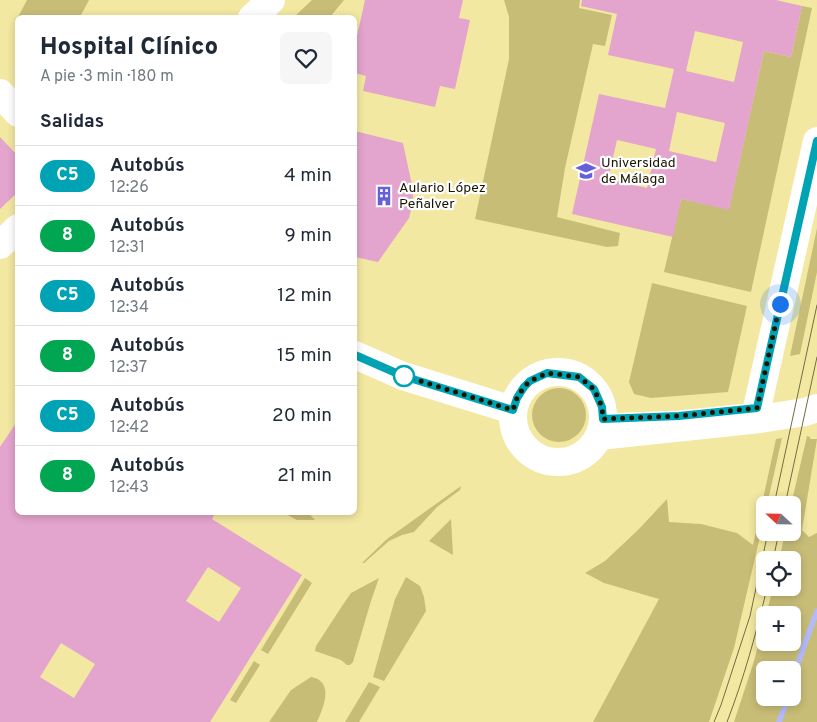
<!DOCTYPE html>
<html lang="es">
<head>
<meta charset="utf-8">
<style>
	:root { --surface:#fff; --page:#f6f6f7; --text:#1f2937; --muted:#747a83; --line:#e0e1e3 }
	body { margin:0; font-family:Overpass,sans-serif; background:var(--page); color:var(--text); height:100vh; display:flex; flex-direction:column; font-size:19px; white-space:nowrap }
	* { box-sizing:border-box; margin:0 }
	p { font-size:16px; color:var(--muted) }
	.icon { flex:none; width:28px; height:28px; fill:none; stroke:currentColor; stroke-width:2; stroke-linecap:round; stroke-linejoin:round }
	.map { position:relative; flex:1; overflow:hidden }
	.sheet { position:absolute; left:15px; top:15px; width:342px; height:500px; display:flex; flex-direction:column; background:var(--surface); border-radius:8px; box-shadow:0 2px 8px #0003 }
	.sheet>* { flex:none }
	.badge { padding:0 10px; border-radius:16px; font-size:18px; line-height:32px }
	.needle { width:32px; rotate:292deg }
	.fabs { position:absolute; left:756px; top:496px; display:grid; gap:10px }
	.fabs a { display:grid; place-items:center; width:45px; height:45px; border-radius:8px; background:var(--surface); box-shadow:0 2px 8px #0003; font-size:25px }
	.you { position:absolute; width:25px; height:25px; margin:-12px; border:4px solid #fff; border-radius:50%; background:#1a73e8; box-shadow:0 0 0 8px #1a73e833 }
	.map>.badge { position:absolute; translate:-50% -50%; box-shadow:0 0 0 2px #fff }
	h2 { padding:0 25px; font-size:19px; line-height:45px }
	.round { display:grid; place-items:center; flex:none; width:52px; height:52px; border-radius:8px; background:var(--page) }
	.overview { display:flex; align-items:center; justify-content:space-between; height:85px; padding:0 25px }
	h1 { font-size:24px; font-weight:800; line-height:38px }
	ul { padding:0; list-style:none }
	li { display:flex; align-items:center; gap:15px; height:60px; padding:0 25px; border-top:1px solid var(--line) }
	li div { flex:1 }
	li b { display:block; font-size:19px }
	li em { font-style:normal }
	li .badge { min-width:55px; font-weight:700; text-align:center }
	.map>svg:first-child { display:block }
	.green { fill:#c8bd77; fill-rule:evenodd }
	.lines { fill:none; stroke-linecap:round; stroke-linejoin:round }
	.stream { stroke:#b4b9f9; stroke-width:5.5 }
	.building { fill:#e3a4cd; fill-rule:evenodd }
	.minor { stroke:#fff; stroke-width:28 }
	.major { stroke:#fff; stroke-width:28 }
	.tram { stroke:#736c42; stroke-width:1 }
	.line-casing { stroke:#fff; stroke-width:11 }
	.line { stroke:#00a3b4; stroke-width:8 }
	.walk { stroke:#191400; stroke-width:5; stroke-dasharray:0 9 }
	.stop-dot { fill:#fff; stroke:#00a3b4; stroke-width:2.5 }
	.labels { text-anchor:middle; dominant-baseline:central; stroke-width:4.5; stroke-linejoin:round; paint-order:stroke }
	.poi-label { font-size:14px; fill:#191400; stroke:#fff; text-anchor:start }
</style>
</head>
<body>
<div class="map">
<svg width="817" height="722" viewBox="0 0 817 722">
	<rect width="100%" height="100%" fill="#f3e8a1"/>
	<g class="green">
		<polygon points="27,0 89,0 80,17 18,17"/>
		<polygon points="312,0 344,0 330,17 294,17"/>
		<polygon points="504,0 580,0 579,8 612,15 605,46 593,44 565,168 557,217 620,233 618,246 607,247 475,219 509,59 509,17"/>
		<polygon points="802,6 812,8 751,292 664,272 681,199 729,209 764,51 791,57"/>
		<polygon points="817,228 817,272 800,354 790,356"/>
		<polygon points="652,283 747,306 728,392 651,398 634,394 629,382"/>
		<circle cx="559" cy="415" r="27"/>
		<path d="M807 436 810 437V439H817L802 530 809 537 817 533V722H734L754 661 765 619V642H792V615H766L773 588H792V560H779L785 533 792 532V505H791ZM765 670H792V698H765Z"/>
		<polygon points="782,438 767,505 765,505 765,515 734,648 709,722 593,722 659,599 604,583 585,573 605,561 638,530 667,499 669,522 701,524 737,533 753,545 776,439"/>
		<polygon points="461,486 460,490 437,507 414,532 402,535 389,541 364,563 362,563 387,539"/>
		<polygon points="284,513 308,513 315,520 297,520"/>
		<polygon points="451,519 453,555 429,541"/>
		<polygon points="406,577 420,586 424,597 426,611 384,681 373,677 395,599"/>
		<polygon points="305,578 312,583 268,654 261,650"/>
		<polygon points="379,578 371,601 353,662 350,665 347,665 341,660 315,651 316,646 344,603 351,593"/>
		<polygon points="254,661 260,665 236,703 230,700"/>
		<path d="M311 677C314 678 317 678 319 680 332 688 322 711 317 722H269L291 690Z"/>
		<polygon points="369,682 380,687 359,722 345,722"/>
	</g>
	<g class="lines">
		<g class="stream">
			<polyline points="792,682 804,646 817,611"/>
			<polyline points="779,722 788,698"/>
		</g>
	</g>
	<g class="building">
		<polygon points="365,0 463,0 459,18 470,20 455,89 440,86 435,107 363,91 366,76 355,73 355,45"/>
		<path d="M582 0H776L802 6 791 57 764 51 729 210 681 199 673 237 572 214 599 94 665 108 674 69 608 55 617 14 581 6ZM695 31 743 42 734 82 686 71ZM677 112 725 123 716 162 669 151ZM617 140 656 149 647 188 608 179Z"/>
		<polygon points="355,131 403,143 413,190 413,202 409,218 378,262 355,257"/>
		<polygon points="0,137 18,156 18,192 0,209"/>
		<path d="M18 420V512H216L212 519 302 575 210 722H0V447ZM208 567 241 588 219 622 186 601ZM61 643 95 664 74 698 40 677Z"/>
	</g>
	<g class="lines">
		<g class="minor">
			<polyline points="252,18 271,0"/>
			<polyline points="0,245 18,228"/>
			<polyline points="757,408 817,141"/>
		</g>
		<g class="major">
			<polyline points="0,93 18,113"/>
			<polyline points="355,355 403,376 513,410"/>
			<circle cx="558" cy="417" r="45"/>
			<polyline points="599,436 760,419 805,412 817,408"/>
		</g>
		<g class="tram">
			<polyline points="774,505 817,305"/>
			<polyline points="785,505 817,357"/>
			<polyline points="773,560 779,532"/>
			<polyline points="714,722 721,705 750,616 768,532"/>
			<path d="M727 722C744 678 756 634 767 588"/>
		</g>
	</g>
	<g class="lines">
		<defs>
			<polyline id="line" points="355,355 403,376 513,410 517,398 524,387 530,381 547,373 579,377 594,389 602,407 603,419 679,416 757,408 817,141"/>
		</defs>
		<use href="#line" class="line-casing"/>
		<use href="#line" class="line"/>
		<polyline class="walk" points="404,376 513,410 517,398 524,387 530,381 547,373 579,377 594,389 602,407 603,419 679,416 757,408 780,304"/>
	</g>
	<defs>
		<symbol id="university-bare" viewBox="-9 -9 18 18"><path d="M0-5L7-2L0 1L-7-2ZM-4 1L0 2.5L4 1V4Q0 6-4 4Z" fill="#6460d9" stroke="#fff" stroke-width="2.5" paint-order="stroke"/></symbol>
		<symbol id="building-bare" viewBox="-9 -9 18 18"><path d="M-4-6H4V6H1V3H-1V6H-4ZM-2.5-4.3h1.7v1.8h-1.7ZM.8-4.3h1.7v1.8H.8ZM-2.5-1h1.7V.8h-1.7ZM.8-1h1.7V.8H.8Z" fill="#6460d9" stroke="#fff" stroke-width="2.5" paint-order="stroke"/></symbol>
	</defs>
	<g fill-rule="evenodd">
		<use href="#university-bare" x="572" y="157" width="28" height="28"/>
		<use href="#building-bare" x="370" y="182" width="28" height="28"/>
	</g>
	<circle class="stop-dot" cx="404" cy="376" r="10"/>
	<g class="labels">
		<g class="poi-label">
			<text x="601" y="163">Universidad<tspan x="601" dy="16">de Málaga</tspan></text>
			<text x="399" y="188">Aulario López<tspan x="399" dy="16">Peñalver</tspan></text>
		</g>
	</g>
</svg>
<div class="fabs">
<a><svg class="needle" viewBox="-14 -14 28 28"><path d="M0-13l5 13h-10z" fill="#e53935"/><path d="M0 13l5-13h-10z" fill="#747a83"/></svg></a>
<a><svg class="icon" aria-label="locate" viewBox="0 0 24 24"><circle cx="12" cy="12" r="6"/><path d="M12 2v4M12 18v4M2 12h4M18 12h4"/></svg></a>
<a>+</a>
<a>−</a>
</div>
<div class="you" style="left:780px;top:304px"></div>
<section class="sheet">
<div class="overview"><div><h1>Hospital Clínico</h1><p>A pie · 3 min · 180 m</p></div><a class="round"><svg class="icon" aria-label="heart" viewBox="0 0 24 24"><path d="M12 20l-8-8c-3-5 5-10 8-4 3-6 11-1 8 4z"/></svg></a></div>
<h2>Salidas</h2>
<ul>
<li><span class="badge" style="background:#00a3b4;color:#fff">C5</span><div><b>Autobús</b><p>12:26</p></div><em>4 min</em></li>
<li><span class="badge" style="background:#00a651;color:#fff">8</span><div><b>Autobús</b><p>12:31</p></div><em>9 min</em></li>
<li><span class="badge" style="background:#00a3b4;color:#fff">C5</span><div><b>Autobús</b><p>12:34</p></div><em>12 min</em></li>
<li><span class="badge" style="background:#00a651;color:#fff">8</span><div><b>Autobús</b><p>12:37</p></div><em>15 min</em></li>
<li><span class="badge" style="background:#00a3b4;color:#fff">C5</span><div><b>Autobús</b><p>12:42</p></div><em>20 min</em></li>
<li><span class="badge" style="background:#00a651;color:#fff">8</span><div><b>Autobús</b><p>12:43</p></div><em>21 min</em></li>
</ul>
</section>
</div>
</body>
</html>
